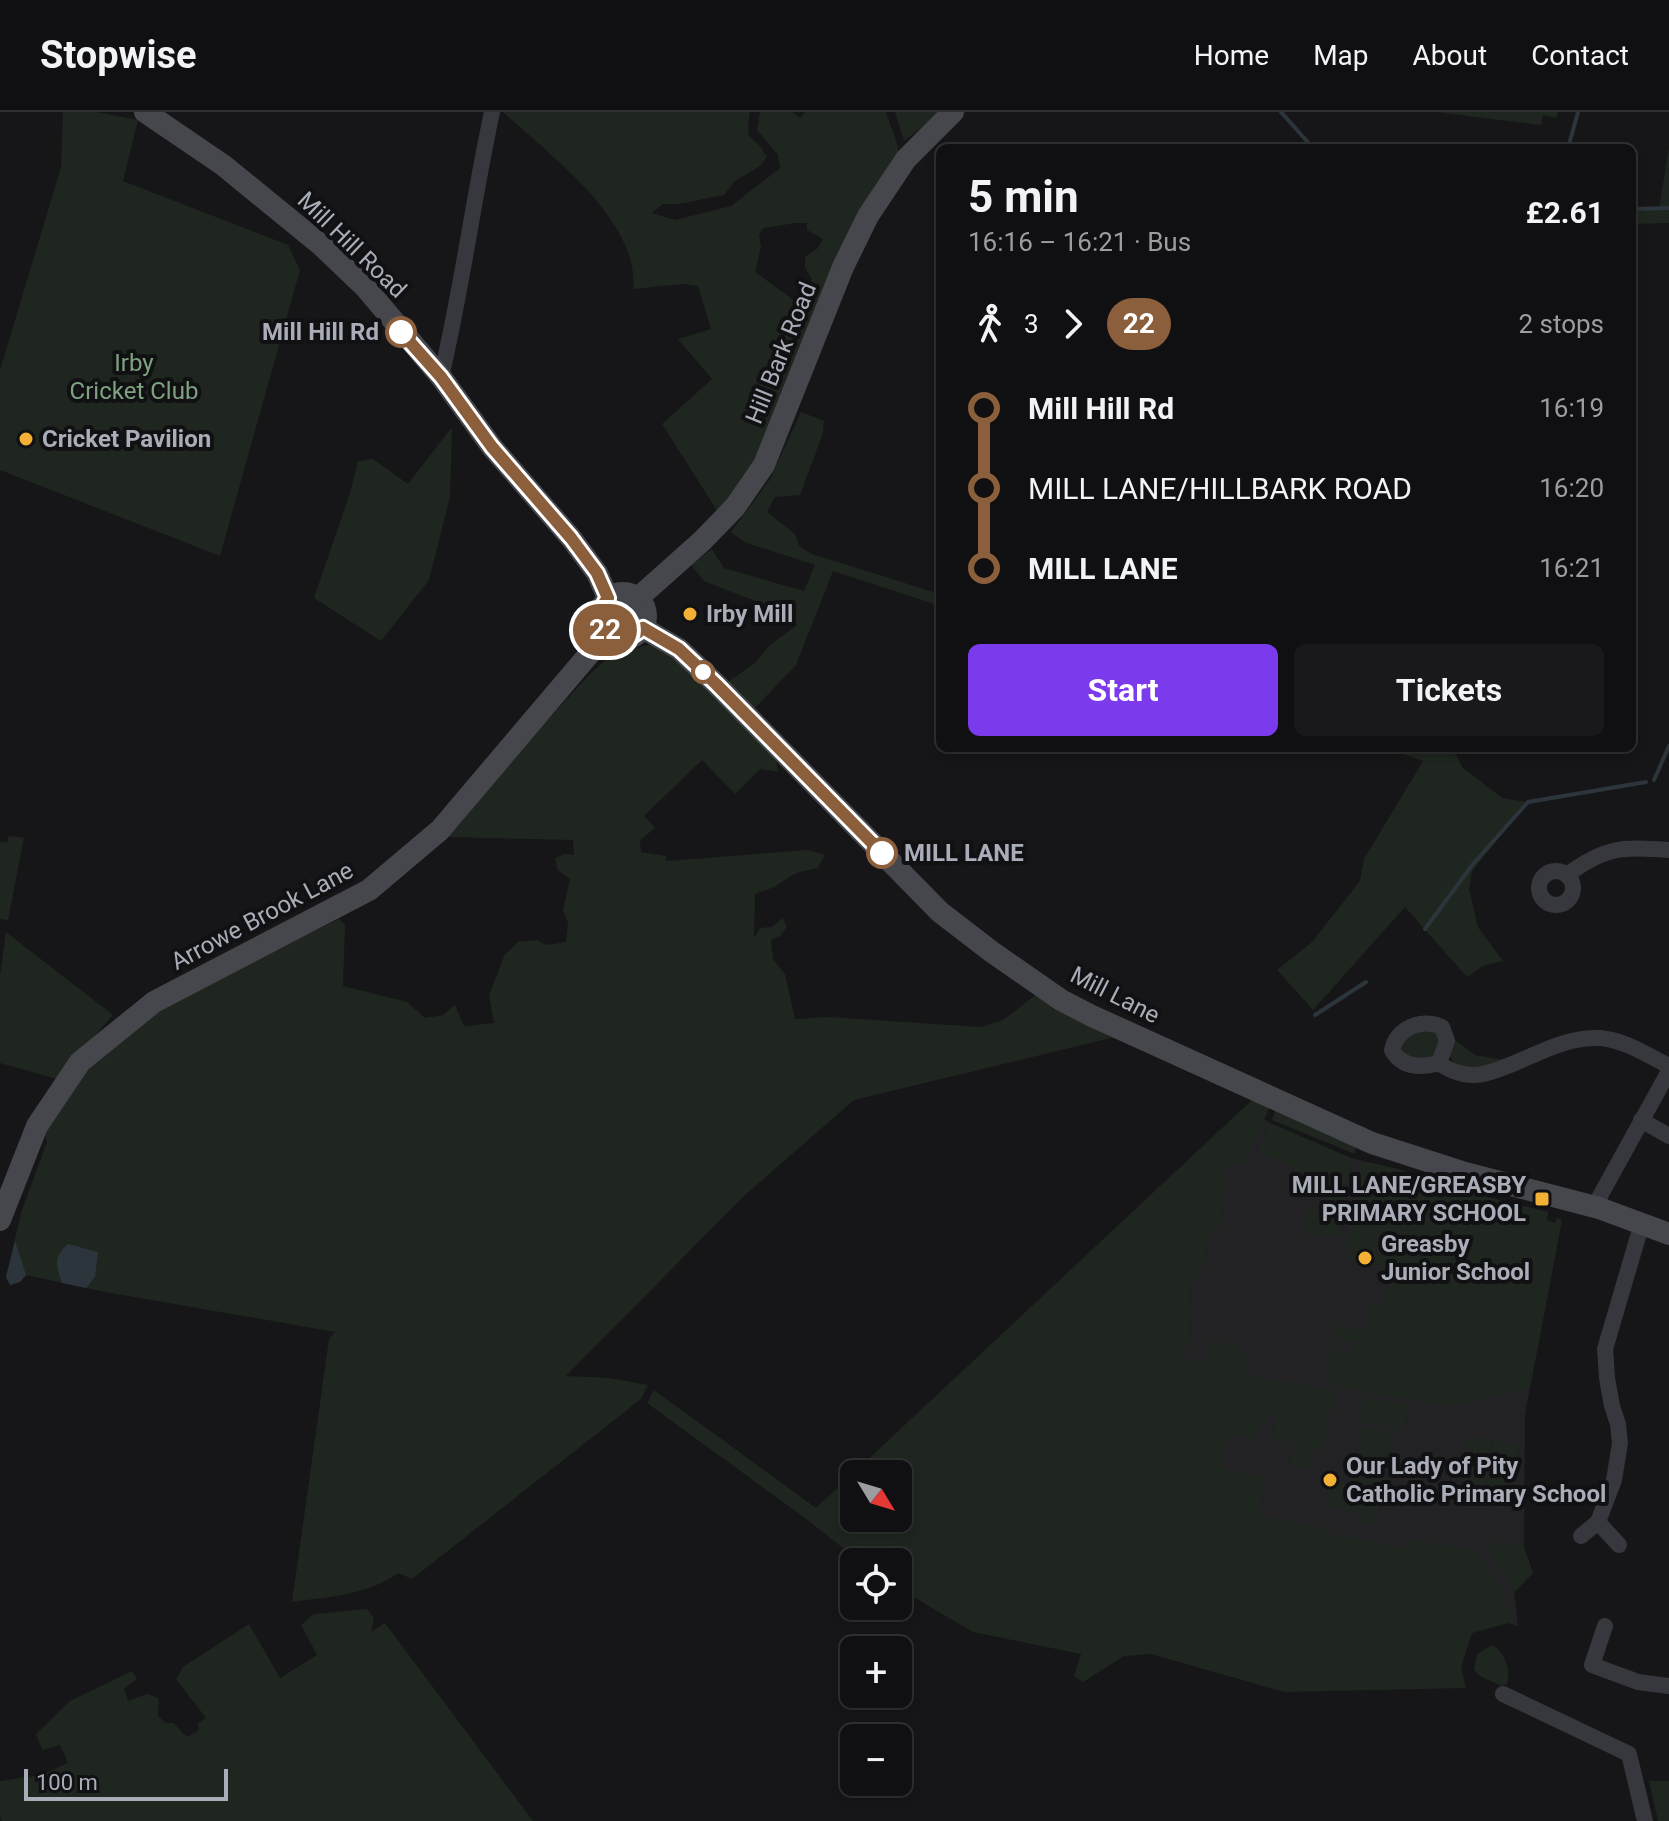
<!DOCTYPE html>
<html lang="en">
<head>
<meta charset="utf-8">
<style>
	:root { --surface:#101012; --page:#19191b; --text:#f1f3f6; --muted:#9c9d9f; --line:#303032; --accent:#7c3aed }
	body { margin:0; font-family:Roboto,sans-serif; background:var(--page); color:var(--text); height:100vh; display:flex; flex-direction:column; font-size:30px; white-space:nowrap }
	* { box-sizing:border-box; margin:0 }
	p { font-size:26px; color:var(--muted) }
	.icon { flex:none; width:44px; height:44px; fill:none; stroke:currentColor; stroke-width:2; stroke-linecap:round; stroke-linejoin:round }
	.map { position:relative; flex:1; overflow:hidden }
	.sheet { position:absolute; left:936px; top:32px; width:700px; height:608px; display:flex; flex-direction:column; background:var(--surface); border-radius:12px; box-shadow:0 4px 12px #0003,0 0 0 2px var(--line) }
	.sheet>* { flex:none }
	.badge { padding:0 16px; border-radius:26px; font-size:28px; line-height:52px }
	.needle { width:52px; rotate:128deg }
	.fabs { position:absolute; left:840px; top:1348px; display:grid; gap:16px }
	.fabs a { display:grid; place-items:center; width:72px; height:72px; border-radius:12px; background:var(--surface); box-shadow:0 4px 12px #0003,0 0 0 2px var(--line); font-size:40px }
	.scale { position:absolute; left:24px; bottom:20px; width:204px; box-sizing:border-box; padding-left:8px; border:4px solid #a8adb8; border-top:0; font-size:22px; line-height:28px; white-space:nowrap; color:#a8adb8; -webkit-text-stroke:6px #111113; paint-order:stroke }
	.map>.badge { position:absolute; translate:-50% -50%; box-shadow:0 0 0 4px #fff }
	.legs { display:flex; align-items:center; gap:12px; height:88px; padding:0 32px; font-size:26px }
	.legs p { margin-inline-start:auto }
	.head { display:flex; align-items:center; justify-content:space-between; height:136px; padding:0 32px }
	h1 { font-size:44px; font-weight:700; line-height:60px }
	.primary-button { display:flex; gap:16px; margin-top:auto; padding:16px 32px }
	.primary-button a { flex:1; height:92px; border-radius:12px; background:var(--accent); color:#fff; font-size:32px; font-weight:700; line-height:92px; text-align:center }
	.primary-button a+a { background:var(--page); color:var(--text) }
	ul { padding:0 32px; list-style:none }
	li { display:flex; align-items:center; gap:28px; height:80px; font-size:30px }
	li i { display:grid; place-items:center; width:12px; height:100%; margin:0 10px; background:currentColor }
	li i::after { content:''; width:20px; height:20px; margin:-10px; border:6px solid; border-radius:50%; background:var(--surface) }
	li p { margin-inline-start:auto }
	li:first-child i { background:linear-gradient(#0000 50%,currentColor 0) }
	li:last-child i { background:linear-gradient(currentColor 50%,#0000 0) }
	header { display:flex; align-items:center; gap:48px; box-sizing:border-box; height:112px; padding:0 40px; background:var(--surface); border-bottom:2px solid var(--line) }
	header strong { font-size:38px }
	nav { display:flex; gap:44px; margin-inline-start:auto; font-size:28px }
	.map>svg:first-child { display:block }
	.built { fill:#222225 }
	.green { fill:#1e261f; fill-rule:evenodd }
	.water { fill:#2c353c }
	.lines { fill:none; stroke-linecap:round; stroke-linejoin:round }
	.stream { stroke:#2c353c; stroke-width:4 }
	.street { stroke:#37383d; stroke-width:16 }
	.secondary { stroke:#45474d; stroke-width:22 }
	.line-1-casing { stroke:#fff; stroke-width:18 }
	.line-1 { stroke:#8b5e3c; stroke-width:12 }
	.stop-1-dot { fill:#fff; stroke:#8b5e3c; stroke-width:4 }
	.poi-dot { fill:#f2b134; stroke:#111113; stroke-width:3 }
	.labels { text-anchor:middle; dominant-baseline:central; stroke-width:8; stroke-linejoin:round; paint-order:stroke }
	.street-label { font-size:24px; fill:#a8adb8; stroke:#111113 }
	.stop-label { font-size:24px; font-weight:bold; fill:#a8adb8; stroke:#111113; text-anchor:end }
	.park-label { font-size:24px; fill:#7fa381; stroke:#111113 }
	.poi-label { font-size:24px; font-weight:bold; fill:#a8adb8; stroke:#111113; text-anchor:start }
</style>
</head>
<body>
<header>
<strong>Stopwise</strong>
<nav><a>Home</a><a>Map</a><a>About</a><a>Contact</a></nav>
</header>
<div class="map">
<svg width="1669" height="1709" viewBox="0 0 1669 1709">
	<rect width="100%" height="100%" fill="#161618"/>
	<polygon class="built" points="1245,995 1270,1011 1351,1046 1398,1057 1463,1079 1548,1100 1547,1108 1555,1111 1557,1106 1562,1108 1525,1302 1524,1435 1533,1461 1514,1480 1518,1514 1507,1511 1472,1521 1461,1555 1373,1556 1148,1287 1190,1046"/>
	<g class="green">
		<polygon points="63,0 96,0 138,8 123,69 288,133 300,158 220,444 0,358 0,258 61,55"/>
		<path d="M503 0H750L748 13 749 24 760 34 767 45 760 54 735 69 724 83C703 86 683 94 663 92L652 101 675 108 731 94 780 56 778 43 757 18 760 0H792L800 6 805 0H886L898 35V45L765 339 718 400 662 312 712 267 678 227 711 217 698 174 684 172 634 177C633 167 633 155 630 146 612 88 546 40 503 0ZM796 111H807V118L823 127 818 136 805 145V155L812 168 805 200H798L795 189 755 160 761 135 759 124 763 116Z"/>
		<polygon points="895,0 942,0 904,29"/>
		<polygon points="1437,0 1558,0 1557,6 1543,3 1541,13"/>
		<polygon points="1669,36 1669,111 1632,112 1632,97 1659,96"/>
		<polygon points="801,300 824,309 823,321 800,383 775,385 767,400 795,422 799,434 812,442 940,482 940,494 833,459 796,553 754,597 726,571 755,551 769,534 797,513 791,503 704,469 691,453 712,437 724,456 804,479 815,453 744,430 731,420 770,367"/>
		<polygon points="452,315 450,385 429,468 381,529 314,486 351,378 358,349 373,347 408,372"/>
		<circle cx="624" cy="503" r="13"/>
		<path d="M651 532 678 550 776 647 778 660 760 657 735 682 702 648 644 704 655 716 640 728 641 740 666 744V749L808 738 825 743 818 756 796 761 774 775 755 782 754 826 760 816 772 815 783 806 787 815 780 824 771 828 773 847 785 862 795 907 828 905 981 915 1003 908 1037 882 1119 924 854 988 744 1084 566 1264 609 1266 648 1273 641 1287 412 1467 398 1461C369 1483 327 1485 292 1490L329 1227 335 1220 100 1179 26 1163 20 1170 10 1173 6 1165 21 1101 47 1030 44 1019 85 957 156 897 339 807 345 813 343 874 407 890 425 906 443 903 455 893 464 914 494 911 489 883 505 842 518 830 537 828 546 833 566 830 568 811 563 798 570 767 558 758 555 746 565 742 574 743 573 728 447 725 510 649 590 562 611 543Z"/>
		<polygon points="1386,636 1453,636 1462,655 1502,686 1528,690 1472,759 1469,777 1478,815 1503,849 1483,854 1467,865 1405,795 1313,898 1277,858 1312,830 1360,769 1364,747 1423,649"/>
		<polygon points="9,724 24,726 8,808 0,807 0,730 7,730"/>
		<polygon points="6,820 113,903 57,967 0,951 0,864"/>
		<polygon points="1431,915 1442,928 1436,945 1407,947 1399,936 1402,927"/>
		<polygon points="1451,925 1475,943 1503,948 1480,957 1455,953 1449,942"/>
		<path d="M1253 987 1270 994 1244 1053 1226 1051 1223 1065 1227 1066 1217 1123 1208 1122 1200 1168 1192 1166 1187 1191 1192 1192 1184 1248 1206 1251 1210 1229 1230 1232 1248 1246 1246 1263 1334 1279 1329 1307 1276 1298 1251 1326 1228 1322 1221 1356 1265 1365 1257 1404 1322 1415V1420L1410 1437 1412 1428 1456 1435 1477 1440 1505 1481 1508 1511 1472 1521 1461 1555 1466 1576 1284 1580 1151 1542 1124 1544 1083 1570 1074 1564 1081 1542 973 1520 898 1476V1450H861L805 1406 647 1291 654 1278 816 1396ZM854 1362H898V1406H854Z"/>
		<polygon points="1276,996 1356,1034 1355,1042 1272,1008"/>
		<polygon points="1270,1011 1351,1046 1338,1124 1303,1122 1308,1097 1325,1101 1328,1084 1292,1077 1295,1063 1300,1065 1300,1069 1312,1072 1314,1059 1302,1056 1300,1062 1294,1060 1295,1057 1258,1039"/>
		<polygon points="1361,1049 1398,1057 1463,1079 1548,1100 1547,1108 1555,1111 1557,1106 1562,1108 1530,1276 1449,1294 1334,1274 1326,1267 1331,1234 1338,1236 1337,1241 1350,1244 1354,1230 1339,1227 1338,1232 1332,1232 1335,1212 1366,1218 1371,1189 1386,1191 1392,1156 1352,1147 1346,1134"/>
		<polygon points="1364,1285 1408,1293 1405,1310 1395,1317 1359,1309"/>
		<polygon points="1278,1301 1328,1309 1323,1336 1315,1335 1310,1358 1291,1354 1295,1331 1273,1327"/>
		<polygon points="1362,1314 1393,1320 1383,1375 1352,1369"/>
		<polygon points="1469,1325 1491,1328 1483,1379 1460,1375"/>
		<polygon points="1494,1329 1518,1333 1510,1383 1486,1379"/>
		<polygon points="1329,1370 1381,1380 1375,1413 1365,1411 1356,1400 1326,1394"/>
		<polygon points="1483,1429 1524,1435 1533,1461 1514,1480"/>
		<polygon points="367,1497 374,1506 371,1520 385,1511 533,1709 2,1709 0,1704 0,1669 41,1663 68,1651 60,1633 42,1638 36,1622 70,1589 132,1559 137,1567 124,1577 128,1589 147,1582 159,1586 158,1604 165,1611 173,1611 187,1625 199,1618 198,1611 206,1606 176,1567 183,1555 249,1512 280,1566 317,1543 301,1513 314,1502"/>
		<path d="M1492 1533C1505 1541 1511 1557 1507 1572L1501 1574 1478 1563 1474 1557 1477 1542Z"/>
		<polygon points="1649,1669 1669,1669 1669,1709 1658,1709"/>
	</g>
	<g class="water">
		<polygon points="15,1129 26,1163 20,1170 10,1173 6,1165"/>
		<path d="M68 1132 98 1140 95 1165 86 1176 62 1171C56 1153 53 1145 68 1132Z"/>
	</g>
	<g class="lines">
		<g class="stream">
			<polyline points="1281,0 1313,36"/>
			<polyline points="1568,36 1578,0"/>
			<polyline points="1632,97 1669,96"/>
			<polyline points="1654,668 1669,634"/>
			<polyline points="1425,817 1473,752 1528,690 1646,670"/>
			<polyline points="1315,903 1366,870"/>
		</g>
		<g class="street">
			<path d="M441 265C462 177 473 88 492 0"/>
			<circle cx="1556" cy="776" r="17"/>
			<path d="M1567 763C1606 734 1622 735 1669 738"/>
			<path d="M1439 951 1447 929 1442 915C1421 906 1397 916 1392 938 1402 956 1421 956 1439 951 1452 961 1471 966 1487 961 1525 951 1559 924 1600 926 1625 928 1647 943 1669 954"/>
			<polyline points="1641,1008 1669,1024"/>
			<polyline points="1599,1096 1600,1084 1669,959"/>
			<polyline points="1598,1410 1619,1433"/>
			<polyline points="1581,1424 1598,1410 1614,1368 1620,1331 1618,1312 1612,1294 1607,1266 1605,1237 1642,1111"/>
			<polyline points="1605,1514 1592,1553 1638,1570 1669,1574"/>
			<polyline points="1503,1582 1629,1642 1645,1709"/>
		</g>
		<g class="secondary">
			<polyline points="145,0 223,53 321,133 365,175 441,265 492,335 571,426 597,461 608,486"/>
			<circle cx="623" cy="504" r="23"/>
			<polyline points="638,486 702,429 735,395 764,353 843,155 868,104 906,47 953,0"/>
			<polyline points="643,516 679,537 716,572 940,800 992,840 1061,888 1092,904 1372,1031 1465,1061 1599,1096 1669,1122"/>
			<polyline points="0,1108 37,1014 80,950 154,890 369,778 440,718 607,521"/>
		</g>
	</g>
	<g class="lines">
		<defs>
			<path id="line-1" d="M401 220 441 265 492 335 571 426 597 461 608 486C598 497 600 509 607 521 621 528 631 528 643 516L679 537 716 572 882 741"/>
		</defs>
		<use href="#line-1" class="line-1-casing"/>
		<use href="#line-1" class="line-1"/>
	</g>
	<g class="stop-1-dot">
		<circle cx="401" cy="220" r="14"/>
		<circle cx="703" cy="560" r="10"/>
		<circle cx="882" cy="741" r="14"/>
	</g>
	<g class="poi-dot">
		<circle cx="26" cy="327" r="8"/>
		<circle cx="690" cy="502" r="8"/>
		<rect x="1534" y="1079" width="16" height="16" rx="4"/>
		<circle cx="1365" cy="1146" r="8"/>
		<circle cx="1330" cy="1368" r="8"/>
	</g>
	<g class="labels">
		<g class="street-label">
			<text transform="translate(352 133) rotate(44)">Mill Hill Road</text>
			<text transform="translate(781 241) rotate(-68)">Hill Bark Road</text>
			<text transform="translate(262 804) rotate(-28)">Arrowe Brook Lane</text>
			<text transform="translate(1115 883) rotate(27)">Mill Lane</text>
		</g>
		<g class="stop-label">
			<text x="379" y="220">Mill Hill Rd</text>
			<text x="904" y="741" text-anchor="start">MILL LANE</text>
		</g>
		<g class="park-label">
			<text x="134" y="251">Irby<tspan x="134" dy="28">Cricket Club</tspan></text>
		</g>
		<g class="poi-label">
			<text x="42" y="327">Cricket Pavilion</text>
			<text x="706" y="502">Irby Mill</text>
			<text x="1526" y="1073" text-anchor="end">MILL LANE/GREASBY<tspan x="1526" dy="28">PRIMARY SCHOOL</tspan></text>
			<text x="1381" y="1132">Greasby<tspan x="1381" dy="28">Junior School</tspan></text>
			<text x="1346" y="1354">Our Lady of Pity<tspan x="1346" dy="28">Catholic Primary School</tspan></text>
		</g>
	</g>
</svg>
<div class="fabs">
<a><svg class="needle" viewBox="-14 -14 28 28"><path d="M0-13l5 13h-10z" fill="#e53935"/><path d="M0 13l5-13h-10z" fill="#9c9d9f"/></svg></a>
<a><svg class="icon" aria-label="locate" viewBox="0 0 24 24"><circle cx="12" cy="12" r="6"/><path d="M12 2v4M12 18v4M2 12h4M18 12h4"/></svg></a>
<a>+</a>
<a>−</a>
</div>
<div class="scale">100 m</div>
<b class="badge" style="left:605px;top:518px;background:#8b5e3c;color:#fff">22</b>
<section class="sheet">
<div class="head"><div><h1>5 min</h1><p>16:16 – 16:21 · Bus</p></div><b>£2.61</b></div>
<div class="legs"><svg class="icon" aria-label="walk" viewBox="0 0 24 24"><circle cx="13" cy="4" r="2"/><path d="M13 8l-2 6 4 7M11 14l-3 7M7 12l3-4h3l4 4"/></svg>3<svg class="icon" aria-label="forward" viewBox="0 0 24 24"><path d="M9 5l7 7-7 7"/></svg><b class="badge" style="background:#8b5e3c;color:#fff">22</b><p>2 stops</p></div>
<ul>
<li><i style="color:#8b5e3c"></i><b>Mill Hill Rd</b><p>16:19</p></li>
<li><i style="color:#8b5e3c"></i><span>MILL LANE/HILLBARK ROAD</span><p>16:20</p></li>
<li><i style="color:#8b5e3c"></i><b>MILL LANE</b><p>16:21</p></li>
</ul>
<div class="primary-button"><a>Start</a><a>Tickets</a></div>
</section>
</div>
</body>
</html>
